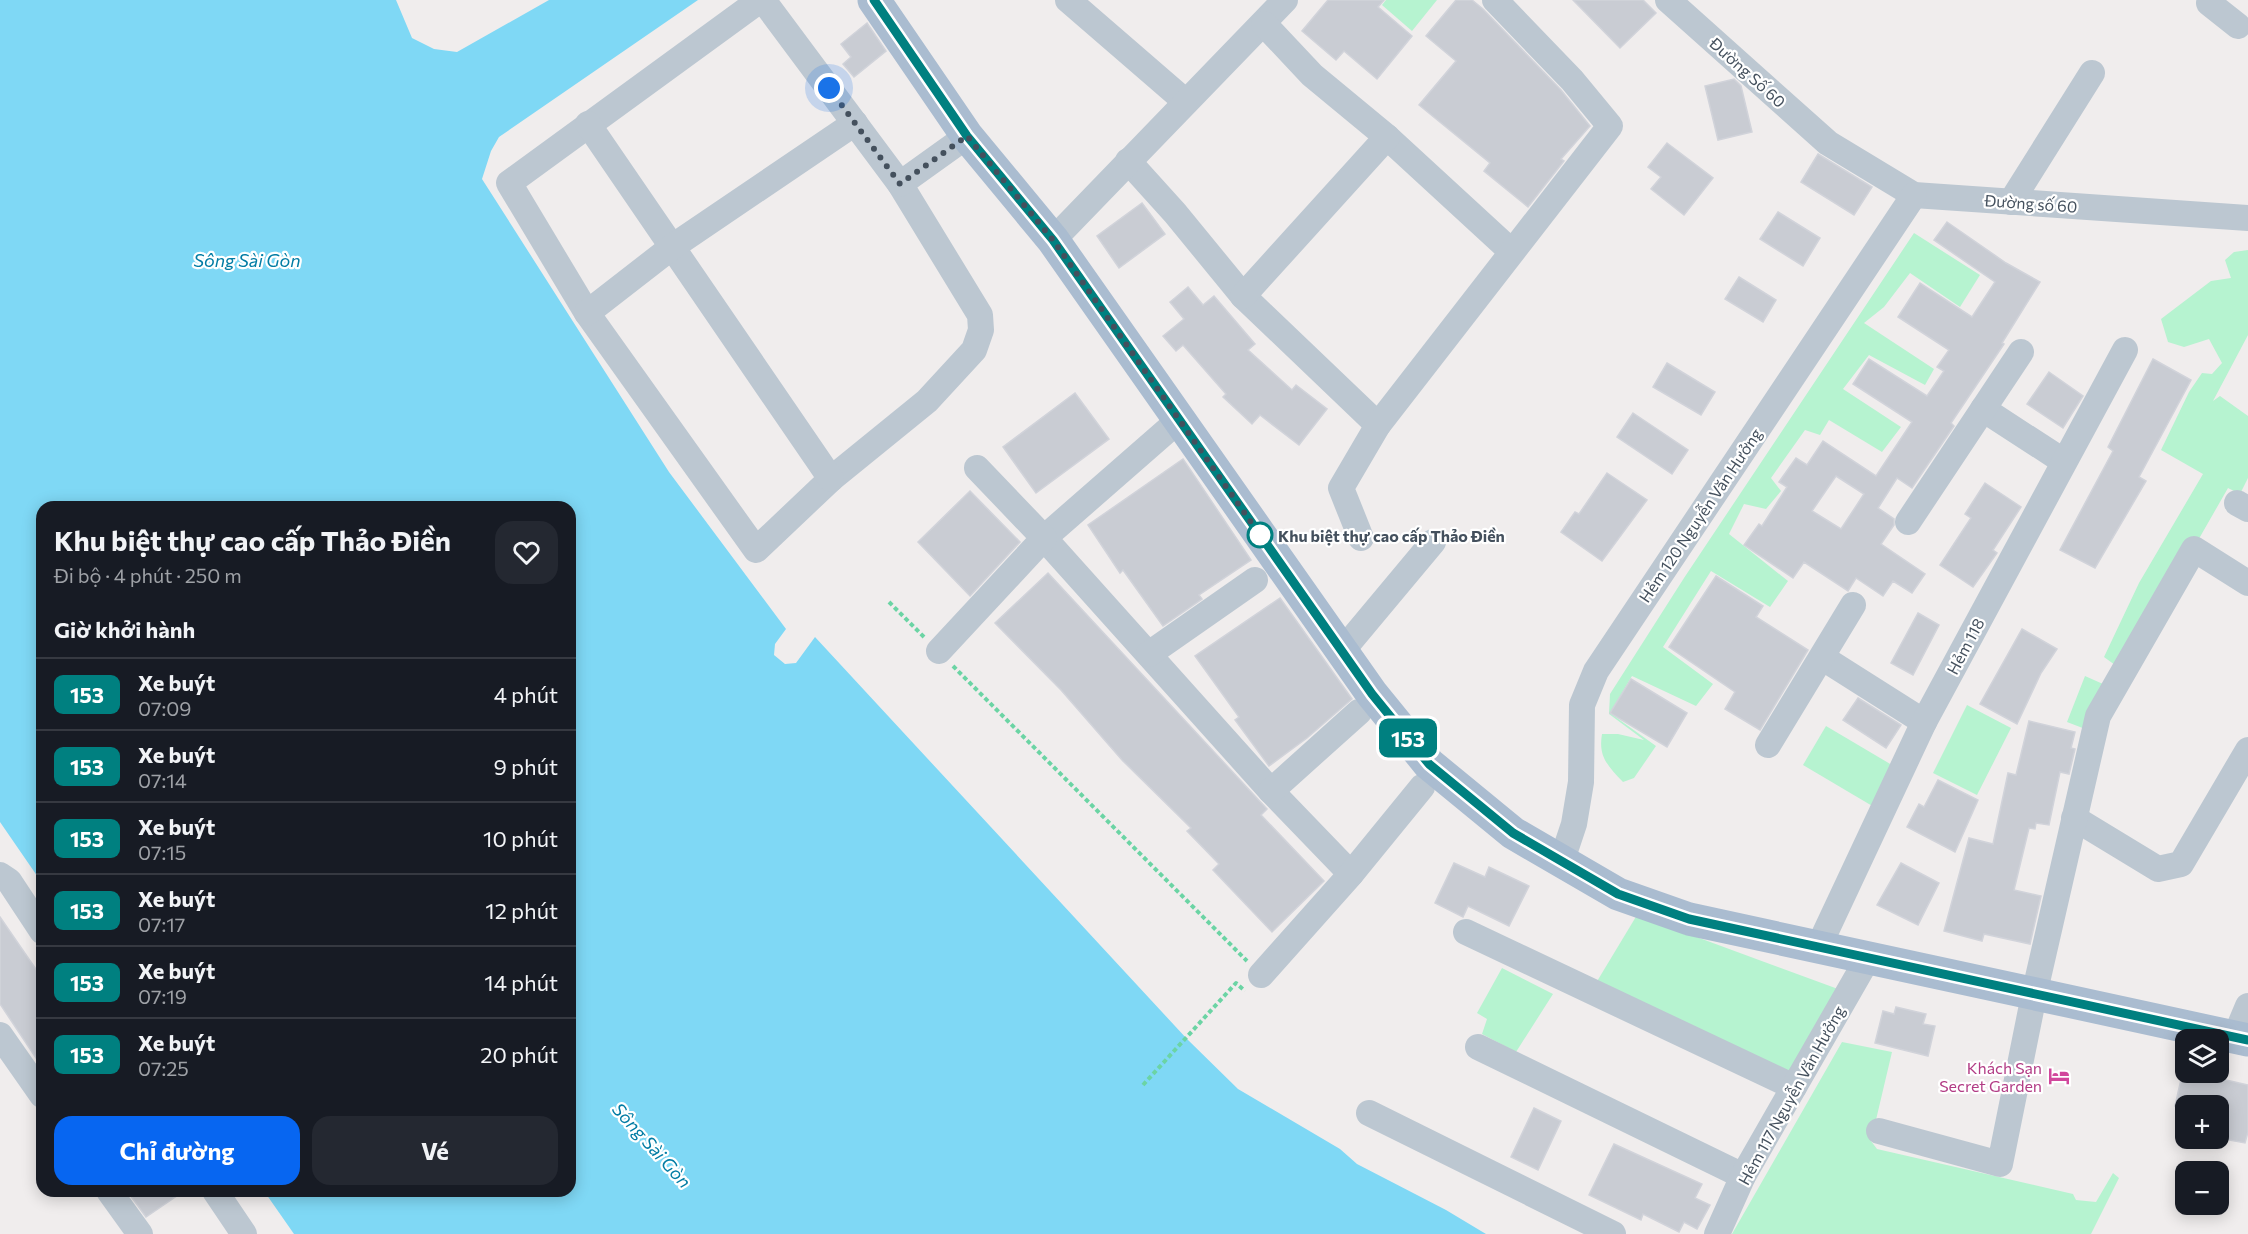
<!DOCTYPE html>
<html lang="vi">
<head>
<meta charset="utf-8">
<style>
	:root { --surface:#171b24; --page:#242831; --text:#f1f3f6; --muted:#9ea1a6; --line:#363941; --accent:#0766f1 }
	body { margin:0; font-family:Commissioner,sans-serif; background:var(--page); color:var(--text); height:100vh; display:flex; flex-direction:column; font-size:22px; white-space:nowrap }
	* { box-sizing:border-box; margin:0 }
	p { font-size:20px; color:var(--muted) }
	.icon { flex:none; width:33px; height:33px; fill:none; stroke:currentColor; stroke-width:2; stroke-linecap:round; stroke-linejoin:round }
	.map { position:relative; flex:1; overflow:hidden }
	.side { position:absolute; left:36px; top:501px; width:540px; height:696px; display:flex; flex-direction:column; background:var(--surface); border-radius:18px; box-shadow:0 3px 15px #0003 }
	.side>* { flex:none }
	.badge { padding:0 12px; border-radius:9px; font-size:21px; line-height:39px }
	.tools { position:absolute; left:2175px; top:1029px; display:grid; gap:12px }
	.tools a { display:grid; place-items:center; width:54px; height:54px; border-radius:12px; background:var(--surface); box-shadow:0 3px 15px #0003; font-size:30px }
	.you { position:absolute; width:30px; height:30px; margin:-15px; border:4px solid #fff; border-radius:50%; background:#1a73e8; box-shadow:0 0 0 9px #1a73e833 }
	.map>.badge { position:absolute; translate:-50% -50%; box-shadow:0 0 0 3px #fff }
	h2 { padding:0 18px; font-size:22px; line-height:54px }
	.round { display:grid; place-items:center; flex:none; width:63px; height:63px; border-radius:18px; background:var(--page) }
	.overview { display:flex; align-items:center; justify-content:space-between; height:102px; padding:0 18px }
	h1 { font-size:28px; font-weight:700; line-height:45px }
	.cta { display:flex; gap:12px; margin-top:auto; padding:12px 18px }
	.cta a { flex:1; height:69px; border-radius:18px; background:var(--accent); color:#fff; font-size:24px; font-weight:700; line-height:69px; text-align:center }
	.cta a+a { background:var(--page); color:var(--text) }
	ul { padding:0; list-style:none }
	li { display:flex; align-items:center; gap:18px; height:72px; padding:0 18px; border-top:2px solid var(--line) }
	li div { flex:1 }
	li b { display:block; font-size:22px }
	li em { font-style:normal }
	li .badge { min-width:66px; font-weight:700; text-align:center }
	.map>svg:first-child { display:block }
	.green { fill:#b6f3d0 }
	.water { fill:#7fd8f5 }
	.building { fill:#c9ccd3; stroke:#d1d3da; stroke-width:1.5; fill-rule:evenodd }
	.lines { fill:none; stroke-linecap:round; stroke-linejoin:round }
	.path { stroke:#6bd4a4; stroke-width:4; stroke-dasharray:4.5 3; stroke-linecap:butt }
	.minor { stroke:#bcc7d1; stroke-width:26 }
	.major { stroke:#aabcd0; stroke-width:33 }
	.line-casing { stroke:#fff; stroke-width:14 }
	.line { stroke:#008080; stroke-width:9 }
	.walk { stroke:#44505d; stroke-width:6; stroke-dasharray:0 10.8 }
	.stop-dot { fill:#fff; stroke:#008080; stroke-width:3 }
	.labels { text-anchor:middle; dominant-baseline:central; stroke-width:4.5; stroke-linejoin:round; paint-order:stroke }
	.street-label { font-size:16px; fill:#44505d; stroke:#fff }
	.stop-label { font-size:16px; font-weight:bold; fill:#44505d; stroke:#fff; text-anchor:start }
	.hotel-label { font-size:16px; fill:#b23c85; stroke:#fff; text-anchor:end }
	.water-label { font-size:18px; font-style:italic; fill:#027ca4; stroke:#fff }
</style>
</head>
<body>
<div class="map">
<svg width="2248" height="1234" viewBox="0 0 2248 1234">
	<rect width="100%" height="100%" fill="#f0eded"/>
	<g class="green">
		<polygon points="1386,0 1437,0 1412,31 1382,5"/>
		<path d="M1914 233 1980 275 1960 307 1910 273 1884 307 1864 323 1934 369 1925 385 1869 355 1843 389 1901 427 1882 452 1829 420 1820 435 1805 430 1771 478 1781 491 1766 509 1744 504 1729 534 1788 581 1770 607 1711 571 1663 647 1713 684 1696 706 1632 676 1610 713 1656 746 1634 778 1623 782C1608 766 1598 757 1602 734H1618L1644 740 1609 714 1610 694 1684 578Z"/>
		<polygon points="2248,250 2248,335 2213,401 2220,396 2248,416 2248,478 2240,494 2228,488 2165,598 2093,732 2067,722 2085,676 2103,684 2115,665 2104,657 2139,583 2203,474 2161,450 2189,392 2202,373 2212,374 2222,363 2209,339 2184,347 2168,342 2161,319 2211,281 2231,278 2225,260 2234,252"/>
		<polygon points="1967,705 2011,728 1977,795 1933,773"/>
		<polygon points="1826,726 1897,768 1874,807 1803,765"/>
		<polygon points="1637,915 1838,989 1788,1073 1596,983"/>
		<polygon points="1502,968 1553,994 1516,1052 1482,1034 1487,1019 1477,1013"/>
		<polygon points="1842,1042 1892,1052 1871,1141 1877,1149 2073,1194 2076,1200 2096,1202 2113,1173 2119,1178 2091,1234 1732,1234"/>
	</g>
	<polygon class="water" points="0,0 396,0 412,38 434,49 457,52 549,0 698,0 499,137 491,151 482,179 669,472 786,629 775,644 774,655 785,664 796,663 815,637 1187,1039 1238,1089 1340,1149 1357,1164 1446,1210 1486,1234 294,1234 264,1191 570,1191 570,507 42,507 42,883 0,822"/>
	<g class="building">
		<polygon points="1328,0 1384,0 1378,7 1412,36 1377,79 1344,51 1336,60 1302,31"/>
		<polygon points="1456,0 1472,0 1483,9 1561,90 1590,126 1561,159 1564,161 1528,207 1484,171 1490,163 1419,105 1456,61 1426,36"/>
		<polygon points="1573,0 1643,0 1656,13 1620,48"/>
		<polygon points="867,23 886,51 854,77 843,64 851,57 841,44"/>
		<polygon points="1734,79 1741,86 1752,132 1718,140 1705,86"/>
		<polygon points="1667,143 1713,178 1684,215 1651,189 1661,177 1648,167"/>
		<polygon points="1818,154 1872,187 1854,215 1801,182"/>
		<polygon points="1142,203 1165,234 1119,268 1097,236"/>
		<polygon points="1778,212 1820,238 1803,266 1760,239"/>
		<path d="M1947 222 2006 263 2040 282 2002 343 2004 344 1951 423 1954 426 1912 488 1897 478 1878 508 1894 519V525L1881 544 1925 574 1912 593 1893 581 1883 596 1856 578 1848 591 1804 562 1793 578 1744 545 1759 524 1762 526 1787 487 1779 482 1796 458 1807 465 1823 441 1876 476 1912 422 1853 384 1869 359 1927 396 1944 371 1937 367 1949 350 1898 317 1920 283 1972 317 1995 282 1934 240ZM1836 476 1864 494 1841 529 1812 511Z"/>
		<polygon points="1739,277 1776,300 1763,322 1725,299"/>
		<polygon points="1188,287 1203,305 1214,296 1255,344 1248,350 1292,390 1296,385 1327,409 1299,445 1260,415 1252,424 1223,397 1226,394 1183,345 1176,351 1163,336 1184,319 1170,302"/>
		<polygon points="2153,359 2191,380 2139,477 2146,481 2095,568 2060,550 2113,451 2108,447"/>
		<polygon points="1667,363 1715,392 1701,415 1653,387"/>
		<polygon points="2049,372 2083,396 2063,428 2027,404"/>
		<polygon points="1075,393 1109,439 1036,493 1003,447"/>
		<polygon points="1633,413 1688,450 1672,474 1617,437"/>
		<polygon points="1183,459 1251,560 1199,595 1202,599 1163,626 1123,570 1120,573 1088,525"/>
		<polygon points="1607,473 1647,500 1602,561 1561,532 1575,512 1579,514"/>
		<polygon points="1985,483 2021,507 1993,550 1997,553 1973,587 1940,565 1971,518 1965,514"/>
		<polygon points="970,491 1020,542 970,596 918,542"/>
		<polygon points="1048,573 1267,809 1261,815 1324,881 1272,932 1213,870 1219,864 1187,831 1191,828 1122,760 1061,690 995,623"/>
		<polygon points="1716,576 1763,606 1756,617 1808,650 1760,730 1725,709 1735,692 1669,647"/>
		<polygon points="1280,598 1352,699 1307,738 1269,766 1235,720 1239,717 1195,656"/>
		<polygon points="1918,613 1939,625 1913,675 1891,663"/>
		<polygon points="2022,629 2057,649 2041,673 2017,724 1980,704"/>
		<polygon points="1631,679 1687,713 1667,747 1610,713"/>
		<polygon points="1858,698 1901,725 1886,748 1843,720"/>
		<polygon points="2029,721 2075,732 2071,748 2075,749 2069,774 2060,772 2049,825 2036,823 2035,829 2029,828 2014,890 2041,896 2030,944 1984,934 1982,941 1944,931 1969,838 1993,844 2008,773 2016,775"/>
		<polygon points="1938,780 1978,800 1955,852 1907,827 1919,804 1924,807"/>
		<polygon points="1454,863 1485,877 1489,867 1529,886 1509,926 1468,906 1463,917 1435,903"/>
		<polygon points="1901,863 1939,883 1918,925 1877,905"/>
		<polygon points="0,917 42,978 42,1067 0,1004"/>
		<polygon points="1896,1007 1926,1014 1923,1024 1935,1026 1928,1056 1875,1043 1883,1011 1894,1014"/>
		<polygon points="2191,1072 2248,1085 2248,1132 2245,1143 2218,1138 2223,1106 2175,1106 2182,1075 2190,1077"/>
		<polygon points="1534,1108 1561,1121 1538,1170 1511,1157"/>
		<polygon points="1614,1144 1702,1184 1695,1198 1710,1205 1697,1229 1684,1222 1679,1232 1643,1214 1641,1220 1589,1195"/>
		<polygon points="127,1191 184,1191 146,1217"/>
	</g>
	<g class="lines">
		<g class="path">
			<polyline points="889,602 925,638"/>
			<polyline points="953,666 1247,961"/>
			<polyline points="1143,1085 1236,983 1245,991"/>
		</g>
		<g class="minor">
			<polyline points="760,0 509,183 587,313 756,550 831,479 927,401 974,350 981,330 980,315 900,184 763,0"/>
			<polyline points="1068,0 1186,102"/>
			<polyline points="1668,0 1828,143 1914,195 2248,218"/>
			<polyline points="2211,0 2209,3 2238,26"/>
			<polyline points="588,124 831,479"/>
			<polyline points="1387,137 1511,251"/>
			<polyline points="1128,161 1175,213 1243,296 1378,425"/>
			<polyline points="900,184 967,136"/>
			<polyline points="2011,202 2092,73"/>
			<polyline points="1053,240 1285,0"/>
			<polyline points="1243,296 1387,137 1312,75 1264,24"/>
			<polyline points="587,313 672,247 855,123"/>
			<polyline points="1983,409 2063,461"/>
			<polyline points="1179,420 1044,538 1271,791 1351,874"/>
			<polyline points="2237,503 2248,509"/>
			<polyline points="1908,522 2021,352"/>
			<polyline points="1361,538 1341,488 1378,425 1610,126 1572,80 1495,0"/>
			<polyline points="939,651 1044,538 977,468"/>
			<polyline points="1342,651 1433,542"/>
			<polyline points="1149,654 1255,580"/>
			<polyline points="1823,658 1924,722"/>
			<polyline points="1768,745 1853,605"/>
			<polyline points="1271,791 1359,712"/>
			<polyline points="2074,818 2158,869 2181,864 2248,750"/>
			<polyline points="1561,863 1574,824 1581,782 1582,705 1596,671 1914,195"/>
			<polyline points="0,875 9,881 42,931"/>
			<polyline points="1466,932 1794,1087"/>
			<polyline points="1818,948 1924,722 2125,350"/>
			<polyline points="1261,975 1351,874 1422,787"/>
			<polyline points="0,1035 42,1095"/>
			<polyline points="2235,1037 2248,1006"/>
			<polyline points="1478,1047 1743,1176"/>
			<polyline points="1369,1113 1613,1234"/>
			<polyline points="1879,1131 2000,1164 2034,995 2098,716 2194,549 2248,583"/>
			<polyline points="109,1191 140,1234"/>
			<polyline points="215,1191 244,1234"/>
			<polyline points="1717,1234 1743,1176 1868,958"/>
		</g>
		<polyline class="major" points="874,0 967,136 1053,240 1372,694 1429,764 1513,833 1618,894 1689,919 2248,1040"/>
	</g>
	<g class="lines">
		<defs>
			<polyline id="line" points="874,0 967,136 1053,240 1372,694 1429,764 1513,833 1618,894 1689,919 2248,1040"/>
		</defs>
		<use href="#line" class="line-casing"/>
		<use href="#line" class="line"/>
		<polyline class="walk" points="829,88 900,184 967,136 1053,240 1260,535"/>
	</g>
	<defs>
		<symbol id="hotel-bare" viewBox="-9 -9 18 18"><path d="M-6-4.5h1.5V1H6V5H4.5V3h-9V5H-6ZM-4 0a1.8 1.8 0 1 1 3.6 0ZM.5 0V-2.5h3Q6-2.5 6 0Z" fill="#d1479c" stroke="#fff" stroke-width="2.5" paint-order="stroke"/></symbol>
	</defs>
	<g fill-rule="evenodd">
		<use href="#hotel-bare" x="2044" y="1061" width="30" height="30"/>
	</g>
	<circle class="stop-dot" cx="1260" cy="535" r="12"/>
	<g class="labels">
		<g class="street-label">
			<text transform="translate(1748 72) rotate(42)">Đường Số 60</text>
			<text transform="translate(2031 203) rotate(4)">Đường số 60</text>
			<text transform="translate(1700 515) rotate(-56)">Hẻm 120 Nguyễn Văn Hưởng</text>
			<text transform="translate(1965 646) rotate(-62)">Hẻm 118</text>
			<text transform="translate(1791 1095) rotate(-61)">Hẻm 117 Nguyễn Văn Hưởng</text>
		</g>
		<g class="stop-label">
			<text x="1278" y="535">Khu biệt thự cao cấp Thảo Điền</text>
		</g>
		<g class="hotel-label">
			<text x="2042" y="1067">Khách Sạn<tspan x="2042" dy="18">Secret Garden</tspan></text>
		</g>
		<g class="water-label">
			<text x="247" y="260">Sông Sài Gòn</text>
			<text transform="translate(652 1145) rotate(48)">Sông Sài Gòn</text>
		</g>
	</g>
</svg>
<div class="tools">
<a><svg class="icon" aria-label="layers" viewBox="0 0 24 24"><path d="M12 4l9 5-9 5-9-5zM3 14l9 5 9-5"/></svg></a>
<a>+</a>
<a>−</a>
</div>
<div class="you" style="left:829px;top:88px"></div>
<b class="badge" style="left:1408px;top:738px;background:#008080;color:#fff">153</b>
<section class="side">
<div class="overview"><div><h1>Khu biệt thự cao cấp Thảo Điền</h1><p>Đi bộ · 4 phút · 250 m</p></div><a class="round"><svg class="icon" aria-label="heart" viewBox="0 0 24 24"><path d="M12 20l-8-8c-3-5 5-10 8-4 3-6 11-1 8 4z"/></svg></a></div>
<h2>Giờ khởi hành</h2>
<ul>
<li><span class="badge" style="background:#008080;color:#fff">153</span><div><b>Xe buýt</b><p>07:09</p></div><em>4 phút</em></li>
<li><span class="badge" style="background:#008080;color:#fff">153</span><div><b>Xe buýt</b><p>07:14</p></div><em>9 phút</em></li>
<li><span class="badge" style="background:#008080;color:#fff">153</span><div><b>Xe buýt</b><p>07:15</p></div><em>10 phút</em></li>
<li><span class="badge" style="background:#008080;color:#fff">153</span><div><b>Xe buýt</b><p>07:17</p></div><em>12 phút</em></li>
<li><span class="badge" style="background:#008080;color:#fff">153</span><div><b>Xe buýt</b><p>07:19</p></div><em>14 phút</em></li>
<li><span class="badge" style="background:#008080;color:#fff">153</span><div><b>Xe buýt</b><p>07:25</p></div><em>20 phút</em></li>
</ul>
<div class="cta"><a>Chỉ đường</a><a>Vé</a></div>
</section>
</div>
</body>
</html>
